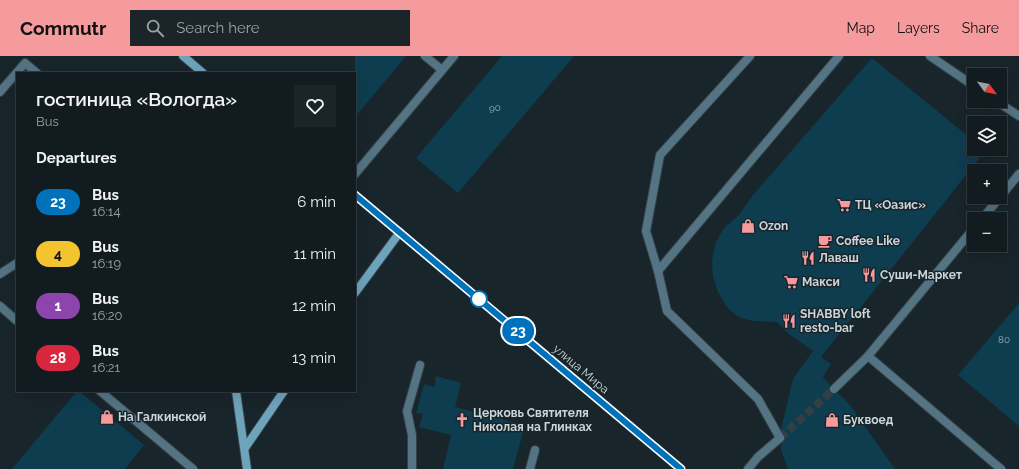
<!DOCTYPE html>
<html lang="en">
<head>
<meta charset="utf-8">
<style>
	:root { --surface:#121c20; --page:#1b2529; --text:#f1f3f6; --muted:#9ca1a5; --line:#313a3e; --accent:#f59b9d }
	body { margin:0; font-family:Raleway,sans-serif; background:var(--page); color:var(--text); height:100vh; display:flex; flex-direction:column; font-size:15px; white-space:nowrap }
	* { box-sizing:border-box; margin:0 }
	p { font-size:13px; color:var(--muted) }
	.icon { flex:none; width:22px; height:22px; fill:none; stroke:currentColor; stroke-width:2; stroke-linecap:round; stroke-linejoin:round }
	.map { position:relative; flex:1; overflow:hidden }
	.panel { position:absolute; left:16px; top:16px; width:340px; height:320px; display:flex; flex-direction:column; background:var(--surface); border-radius:0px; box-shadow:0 4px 16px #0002,0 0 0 1px var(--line) }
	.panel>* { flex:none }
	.badge { padding:0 8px; border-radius:13px; font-size:14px; line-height:26px }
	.needle { width:26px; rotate:123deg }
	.controls { position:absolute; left:967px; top:12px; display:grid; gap:8px }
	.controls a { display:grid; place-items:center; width:40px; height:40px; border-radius:0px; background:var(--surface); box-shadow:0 4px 16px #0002,0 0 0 1px var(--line); font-size:20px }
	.map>.badge { position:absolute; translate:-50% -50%; box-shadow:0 0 0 2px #fff }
	h2 { padding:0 20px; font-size:15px; line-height:36px }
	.round { display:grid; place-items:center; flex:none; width:42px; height:42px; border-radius:0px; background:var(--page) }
	.head { display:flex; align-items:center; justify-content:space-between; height:68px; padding:0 20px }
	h1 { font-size:19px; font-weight:600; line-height:30px }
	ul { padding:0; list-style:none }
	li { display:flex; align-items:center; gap:12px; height:52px; padding:0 20px }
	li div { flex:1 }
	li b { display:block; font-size:15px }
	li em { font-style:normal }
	li .badge { min-width:44px; font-weight:700; text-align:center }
	header { display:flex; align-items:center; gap:24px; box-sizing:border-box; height:56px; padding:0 20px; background:var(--accent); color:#111 }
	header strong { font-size:19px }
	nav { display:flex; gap:22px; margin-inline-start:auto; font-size:14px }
	.search { width:280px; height:36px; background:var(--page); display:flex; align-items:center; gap:10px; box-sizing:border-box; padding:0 14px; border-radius:0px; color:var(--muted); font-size:15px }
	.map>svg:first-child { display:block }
	.building { fill:#0e3d50 }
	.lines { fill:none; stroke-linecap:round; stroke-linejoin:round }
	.street-tunnel { stroke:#333f45; stroke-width:8; stroke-dasharray:8 4; stroke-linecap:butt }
	.lane-casing { stroke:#354147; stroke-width:10 }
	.street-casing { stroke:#354147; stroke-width:10 }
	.secondary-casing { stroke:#354147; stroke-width:10 }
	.lane { stroke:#547484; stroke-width:8 }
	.street { stroke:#547484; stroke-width:8 }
	.secondary { stroke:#6ea3bc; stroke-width:8 }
	.line-casing { stroke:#fff; stroke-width:9 }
	.line { stroke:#0072bc; stroke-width:6 }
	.stop-dot { fill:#fff; stroke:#0072bc; stroke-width:2 }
	.labels { text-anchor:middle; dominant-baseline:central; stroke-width:3; stroke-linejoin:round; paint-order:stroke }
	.number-label { font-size:10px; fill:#9caeb6 }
	.poi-label { font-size:12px; font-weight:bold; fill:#cbd4d8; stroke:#18252b; text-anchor:start }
	.street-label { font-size:12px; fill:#cbd4d8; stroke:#18252b }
</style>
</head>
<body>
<header>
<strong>Commutr</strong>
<div class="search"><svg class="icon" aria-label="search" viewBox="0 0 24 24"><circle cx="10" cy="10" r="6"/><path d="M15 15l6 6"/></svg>Search here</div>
<nav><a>Map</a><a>Layers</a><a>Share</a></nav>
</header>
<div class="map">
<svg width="1019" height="413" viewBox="0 0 1019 413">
	<rect width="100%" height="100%" fill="#18252b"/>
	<g class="building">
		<polygon points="355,0 406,0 355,61"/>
		<polygon points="502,0 574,0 458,137 416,102"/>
		<polygon points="872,2 974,85 974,93 984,93 986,94 821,301 831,308 823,321 830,329 829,332 830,337 833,338 838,337 850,349 895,413 788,413 781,394 781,389 784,385 785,382 781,373 793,323 813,295 789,278 777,266 754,265 745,263 737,260 727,251 718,236 713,221 712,205 715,188 724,172 739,159 753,139"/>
		<polygon points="1019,247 1019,370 958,319"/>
		<polygon points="436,320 461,327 455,351 525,369 513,413 443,413 451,379 419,371 423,358 416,357 424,328 434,331"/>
		<polygon points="77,335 79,335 144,389 125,413 12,413"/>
	</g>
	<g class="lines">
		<polyline class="street-tunnel" points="780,382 834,333"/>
		<defs>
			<g id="lane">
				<polyline points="425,0 442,14"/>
				<polyline points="750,0 660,99 646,175 658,215 667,255 758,343 780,382"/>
				<polyline points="930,0 974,30"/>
				<polyline points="0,36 25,7 37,17"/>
				<polyline points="996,45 1019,60"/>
				<polyline points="355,118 454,0"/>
				<polyline points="658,215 839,0"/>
				<polyline points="0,218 17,207"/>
				<polyline points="0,250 17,265"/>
				<polyline points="868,300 1001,413"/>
				<polyline points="100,335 193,413"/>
				<polyline points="412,413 412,379 407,355 420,309"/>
				<polyline points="530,413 535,394"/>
			</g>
			<g id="street">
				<polyline points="982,163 1019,118"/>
				<polyline points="834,333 868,300 974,172"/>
				<polyline points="748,413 758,401 780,382"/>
			</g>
			<g id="secondary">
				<polyline points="183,0 203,17"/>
				<polyline points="355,139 681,413"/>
				<polyline points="355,237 400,176"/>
				<polyline points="236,335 247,413"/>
				<polyline points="245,392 284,335"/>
			</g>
		</defs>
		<use href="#lane" class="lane-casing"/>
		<use href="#street" class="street-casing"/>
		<use href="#secondary" class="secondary-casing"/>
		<use href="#lane" class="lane"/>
		<use href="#street" class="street"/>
		<use href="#secondary" class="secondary"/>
	</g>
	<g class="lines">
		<defs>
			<polyline id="line" points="355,139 681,413"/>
		</defs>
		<use href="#line" class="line-casing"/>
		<use href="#line" class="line"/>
	</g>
	<defs>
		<symbol id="supermarket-bare" viewBox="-9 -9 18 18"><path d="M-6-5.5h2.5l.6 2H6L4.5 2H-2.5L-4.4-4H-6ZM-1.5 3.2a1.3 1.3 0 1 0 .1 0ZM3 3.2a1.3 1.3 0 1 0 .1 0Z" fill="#f59b9d" stroke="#18252b" stroke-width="2.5" paint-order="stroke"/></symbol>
		<symbol id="shop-bare" viewBox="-9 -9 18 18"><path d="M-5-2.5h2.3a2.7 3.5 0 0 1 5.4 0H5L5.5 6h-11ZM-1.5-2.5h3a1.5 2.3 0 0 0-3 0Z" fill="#f59b9d" stroke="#18252b" stroke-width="2.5" paint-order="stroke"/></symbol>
		<symbol id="cafe-bare" viewBox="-9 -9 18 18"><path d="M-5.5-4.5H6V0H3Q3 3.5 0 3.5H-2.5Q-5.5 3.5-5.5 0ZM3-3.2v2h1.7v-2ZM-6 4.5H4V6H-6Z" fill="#f59b9d" stroke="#18252b" stroke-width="2.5" paint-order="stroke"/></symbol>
		<symbol id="restaurant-bare" viewBox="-9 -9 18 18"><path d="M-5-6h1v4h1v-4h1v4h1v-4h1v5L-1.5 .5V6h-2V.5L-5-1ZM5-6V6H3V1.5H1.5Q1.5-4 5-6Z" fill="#f59b9d" stroke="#18252b" stroke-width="2.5" paint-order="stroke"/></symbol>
		<symbol id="church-bare" viewBox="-9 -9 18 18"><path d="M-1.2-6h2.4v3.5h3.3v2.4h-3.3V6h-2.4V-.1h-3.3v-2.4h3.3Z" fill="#f59b9d" stroke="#18252b" stroke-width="2.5" paint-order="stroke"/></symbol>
	</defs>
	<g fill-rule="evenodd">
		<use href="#supermarket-bare" x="834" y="139" width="20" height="20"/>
		<use href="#shop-bare" x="738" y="160" width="20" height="20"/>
		<use href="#cafe-bare" x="815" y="175" width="20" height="20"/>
		<use href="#restaurant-bare" x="798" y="192" width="20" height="20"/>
		<use href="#restaurant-bare" x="859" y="209" width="20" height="20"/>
		<use href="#supermarket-bare" x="781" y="216" width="20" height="20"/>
		<use href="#restaurant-bare" x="779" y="255" width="20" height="20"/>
		<use href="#shop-bare" x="97" y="351" width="20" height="20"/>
		<use href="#church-bare" x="452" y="354" width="20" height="20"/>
		<use href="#shop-bare" x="822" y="354" width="20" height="20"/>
	</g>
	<circle class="stop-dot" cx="479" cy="243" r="8"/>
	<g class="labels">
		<g class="number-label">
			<text x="495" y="51">90</text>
			<text x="1004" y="283">80</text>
		</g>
		<g class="poi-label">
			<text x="855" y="149">ТЦ «Оазис»</text>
			<text x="759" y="170">Ozon</text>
			<text x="836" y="185">Coffee Like</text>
			<text x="819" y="202">Лаваш</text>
			<text x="880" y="219">Суши-Маркет</text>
			<text x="802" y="226">Макси</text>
			<text x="800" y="258">SHABBY loft<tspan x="800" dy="14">resto-bar</tspan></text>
			<text x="473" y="357">Церковь Святителя<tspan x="473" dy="14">Николая на Глинках</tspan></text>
			<text x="118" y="361">На Галкинской</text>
			<text x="843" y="364">Буквоед</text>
		</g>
		<g class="street-label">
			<text transform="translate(581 313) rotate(40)">улица Мира</text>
		</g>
	</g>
</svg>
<div class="controls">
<a><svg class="needle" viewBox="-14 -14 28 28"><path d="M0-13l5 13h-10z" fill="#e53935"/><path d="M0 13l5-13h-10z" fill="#9ca1a5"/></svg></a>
<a><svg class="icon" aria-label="layers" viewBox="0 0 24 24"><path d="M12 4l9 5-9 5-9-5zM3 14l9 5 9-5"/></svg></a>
<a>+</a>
<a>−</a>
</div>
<b class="badge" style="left:518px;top:275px;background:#0072bc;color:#fff">23</b>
<section class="panel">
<div class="head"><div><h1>гостиница «Вологда»</h1><p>Bus</p></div><a class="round"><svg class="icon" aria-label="heart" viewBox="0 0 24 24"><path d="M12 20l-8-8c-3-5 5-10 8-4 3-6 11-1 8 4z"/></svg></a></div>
<h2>Departures</h2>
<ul>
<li><span class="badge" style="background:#0072bc;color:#fff">23</span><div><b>Bus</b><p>16:14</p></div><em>6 min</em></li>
<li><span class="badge" style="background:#f4c430;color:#111">4</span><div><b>Bus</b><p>16:19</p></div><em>11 min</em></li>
<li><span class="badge" style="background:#8e44ad;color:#fff">1</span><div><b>Bus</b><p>16:20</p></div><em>12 min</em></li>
<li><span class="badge" style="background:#d7263d;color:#fff">28</span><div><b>Bus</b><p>16:21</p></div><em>13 min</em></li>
</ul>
</section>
</div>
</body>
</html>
